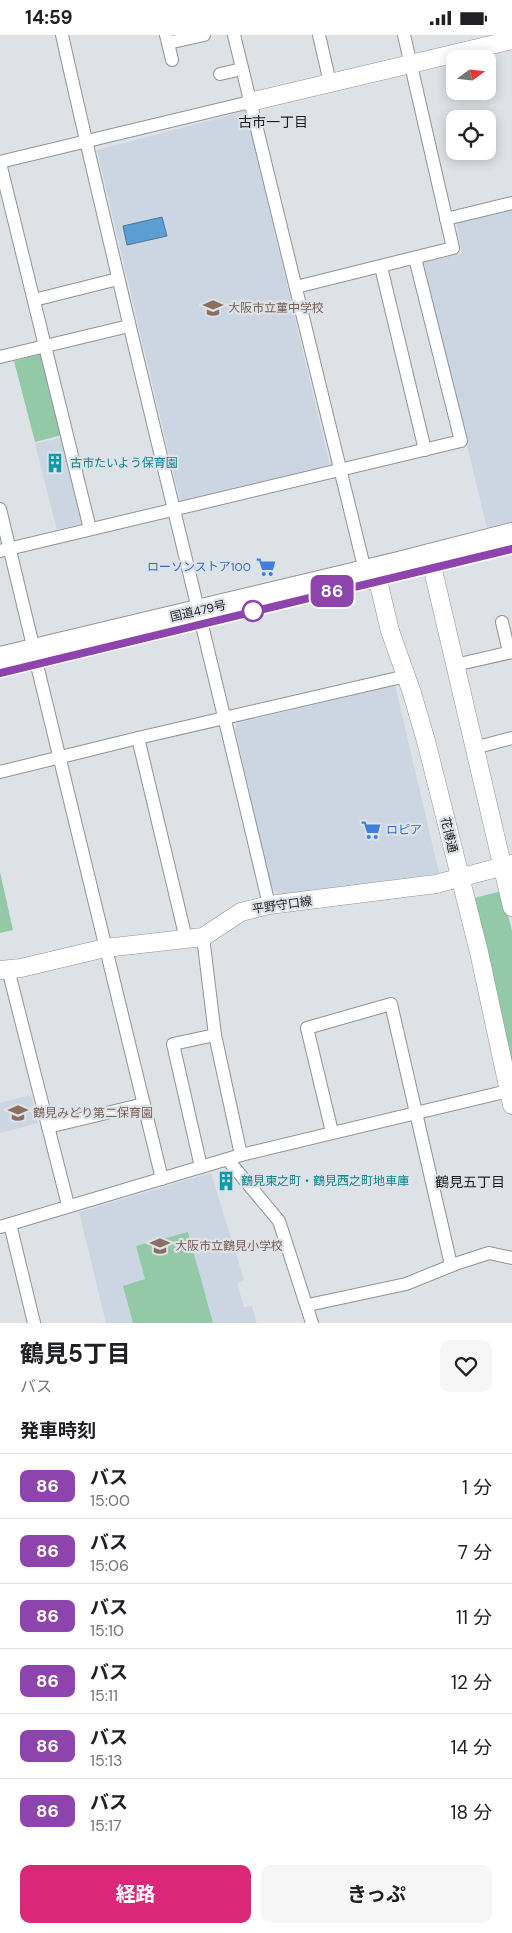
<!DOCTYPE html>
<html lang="ja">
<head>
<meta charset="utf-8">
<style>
	:root { --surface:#fff; --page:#f6f6f6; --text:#202124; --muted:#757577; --line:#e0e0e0; --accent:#db2777 }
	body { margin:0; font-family:"DM Sans","Noto Sans JP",sans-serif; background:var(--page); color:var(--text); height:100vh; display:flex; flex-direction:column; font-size:19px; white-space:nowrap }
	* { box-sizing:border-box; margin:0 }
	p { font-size:16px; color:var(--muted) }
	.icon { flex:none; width:28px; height:28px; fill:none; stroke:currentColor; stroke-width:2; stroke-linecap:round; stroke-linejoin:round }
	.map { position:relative; height:1288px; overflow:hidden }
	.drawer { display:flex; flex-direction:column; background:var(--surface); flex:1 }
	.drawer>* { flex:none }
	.badge { padding:0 10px; border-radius:8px; font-size:18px; line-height:32px }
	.needle { width:32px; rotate:75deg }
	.fabs { position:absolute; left:446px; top:15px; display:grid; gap:10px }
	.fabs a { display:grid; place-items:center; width:50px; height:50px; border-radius:10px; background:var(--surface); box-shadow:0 2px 12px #0003; font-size:25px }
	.map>.badge { position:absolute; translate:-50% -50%; box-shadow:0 0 0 2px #fff }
	h2 { padding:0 20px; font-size:19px; line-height:45px }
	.round { display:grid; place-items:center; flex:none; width:52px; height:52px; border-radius:10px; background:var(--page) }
	.summary { display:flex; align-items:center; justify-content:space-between; height:85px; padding:0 20px }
	h1 { font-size:24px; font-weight:700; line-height:38px }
	.cta { display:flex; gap:10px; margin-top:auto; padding:10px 20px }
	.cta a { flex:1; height:58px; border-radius:10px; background:var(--accent); color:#fff; font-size:20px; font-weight:700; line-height:58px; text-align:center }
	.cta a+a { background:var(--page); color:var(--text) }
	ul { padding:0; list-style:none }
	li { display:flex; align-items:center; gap:15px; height:65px; padding:0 20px; border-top:1px solid var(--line) }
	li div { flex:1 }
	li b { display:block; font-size:19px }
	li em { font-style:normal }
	li .badge { min-width:55px; font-weight:700; text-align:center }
	.status { display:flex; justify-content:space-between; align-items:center; height:35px; padding:0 25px; background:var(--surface); direction:ltr }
	.status svg { height:14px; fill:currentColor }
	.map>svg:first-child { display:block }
	.built { fill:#ccd6e2 }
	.green { fill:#93c9a7 }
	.water { fill:#5c9ed1; stroke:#48779b }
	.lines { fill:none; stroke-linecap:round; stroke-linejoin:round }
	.street-casing { stroke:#8e9398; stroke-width:14 }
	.secondary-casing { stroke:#8e9398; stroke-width:19 }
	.highway-casing { stroke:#8e9398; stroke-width:24 }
	.street { stroke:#fff; stroke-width:12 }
	.secondary { stroke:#fff; stroke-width:18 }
	.highway { stroke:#fff; stroke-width:22 }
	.line-casing { stroke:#fff; stroke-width:11 }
	.line { stroke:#8e44ad; stroke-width:8 }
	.stop-dot { fill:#fff; stroke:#8e44ad; stroke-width:2.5 }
	.labels { text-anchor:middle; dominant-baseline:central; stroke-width:4.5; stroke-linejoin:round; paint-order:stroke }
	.education-label { font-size:12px; fill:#785e54; stroke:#dde2e7; text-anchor:start }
	.culture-label { font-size:12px; fill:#0d838f; stroke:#dde2e7; text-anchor:start }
	.shop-label { font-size:12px; fill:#366cbe; stroke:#dde2e7; text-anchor:end }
	.street-label { font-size:12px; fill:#1a1c1e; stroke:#dde2e7 }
	.neighbourhood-label { font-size:14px; fill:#1a1c1e; stroke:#dde2e7 }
</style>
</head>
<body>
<div class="status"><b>14:59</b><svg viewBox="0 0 49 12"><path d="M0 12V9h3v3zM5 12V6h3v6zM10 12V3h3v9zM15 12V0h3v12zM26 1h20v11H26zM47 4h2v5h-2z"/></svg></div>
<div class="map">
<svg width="512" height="1288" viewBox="0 0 512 1288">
	<rect width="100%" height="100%" fill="#dde2e7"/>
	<g class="built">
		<polygon points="246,76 330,431 180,466 97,115"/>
		<polygon points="512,174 512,488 487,493 423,228 462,218 456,187"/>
		<polygon points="63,402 84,485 80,489 57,495 35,409"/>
		<polygon points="395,650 439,838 282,861 272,854 235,694 238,688"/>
		<polygon points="31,1060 38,1088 0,1098 0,1068"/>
		<polygon points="211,1138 244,1245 237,1248 244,1272 252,1271 257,1288 106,1288 79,1177"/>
	</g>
	<g class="green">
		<polygon points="41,319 62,400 35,407 14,326"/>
		<polygon points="0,837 13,895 0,898"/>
		<polygon points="502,856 512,896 512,1032 474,863"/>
		<polygon points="188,1197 213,1288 133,1288 123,1251 145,1244 136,1211"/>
	</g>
	<polygon class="water" points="162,182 167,201 127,210 123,191"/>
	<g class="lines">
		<defs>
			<g id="street">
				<path d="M62 0C127 291 201 580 269 870"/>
				<polyline points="166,0 168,8 204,0"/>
				<polyline points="234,0 368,548"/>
				<polyline points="319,0 330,48"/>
				<polyline points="168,8 172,25"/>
				<polyline points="220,39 242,34"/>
				<polyline points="0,127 250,67"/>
				<polyline points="0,128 90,494"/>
				<polyline points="446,184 512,168"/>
				<polyline points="381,232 425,415"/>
				<polyline points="296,252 453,213 404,0"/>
				<polyline points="34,265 118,244"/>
				<polyline points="0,322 129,291"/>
				<polyline points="0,474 34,615"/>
				<polyline points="0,516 461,406 415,223"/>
				<polyline points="502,587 509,617"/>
				<polyline points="37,630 162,1144"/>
				<polyline points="455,630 512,617"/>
				<polyline points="138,703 186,904"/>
				<polyline points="474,713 512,703"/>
				<polyline points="0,737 138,703 406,641"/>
				<polyline points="203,902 215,1000 241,1120"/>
				<polyline points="8,934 68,1170"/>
				<polyline points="48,1092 144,1069"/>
				<polyline points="332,1097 307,993 391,969 451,1230"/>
				<polyline points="228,1125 279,1186 312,1288"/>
				<polyline points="201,1132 173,1009 215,1000"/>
				<polyline points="10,1189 34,1288"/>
				<polyline points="0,1192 241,1120 512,1055"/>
				<polyline points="308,1270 406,1249 458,1228 489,1218 512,1223"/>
			</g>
			<g id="secondary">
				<polyline points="250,67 512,5"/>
				<polyline points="429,518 512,872"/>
				<polyline points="375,533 390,596 412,658 426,706 479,917 512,1070"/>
				<polyline points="0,935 21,933 105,913 203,902 241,877 269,870 436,849 512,829"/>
			</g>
			<polyline id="highway" points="0,623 395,529 512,499"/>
		</defs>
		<use href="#street" class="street-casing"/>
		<use href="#secondary" class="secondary-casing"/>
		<use href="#highway" class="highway-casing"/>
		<use href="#street" class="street"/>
		<use href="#secondary" class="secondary"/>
		<use href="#highway" class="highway"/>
	</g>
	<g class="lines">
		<defs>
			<polyline id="line" points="0,638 512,514"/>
		</defs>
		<use href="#line" class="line-casing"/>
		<use href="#line" class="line"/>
	</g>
	<defs>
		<symbol id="school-bare" viewBox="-9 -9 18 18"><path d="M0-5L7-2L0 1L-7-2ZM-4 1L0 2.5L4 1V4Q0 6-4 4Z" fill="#8d6e63" stroke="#dde2e7" stroke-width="2.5" paint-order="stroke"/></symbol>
		<symbol id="building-bare" viewBox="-9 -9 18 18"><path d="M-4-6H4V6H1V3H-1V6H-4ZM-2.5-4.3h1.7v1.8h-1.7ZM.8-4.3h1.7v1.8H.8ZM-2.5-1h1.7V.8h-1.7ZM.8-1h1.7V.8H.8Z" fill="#0f9aa8" stroke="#dde2e7" stroke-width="2.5" paint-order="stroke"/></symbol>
		<symbol id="supermarket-bare" viewBox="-9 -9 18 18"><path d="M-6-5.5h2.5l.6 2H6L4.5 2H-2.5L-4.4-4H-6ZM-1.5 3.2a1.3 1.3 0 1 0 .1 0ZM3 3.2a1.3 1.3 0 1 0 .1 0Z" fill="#3f7fe0" stroke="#dde2e7" stroke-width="2.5" paint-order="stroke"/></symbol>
	</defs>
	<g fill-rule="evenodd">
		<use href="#school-bare" x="199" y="259" width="28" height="28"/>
		<use href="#building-bare" x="41" y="414" width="28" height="28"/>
		<use href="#supermarket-bare" x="252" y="518" width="28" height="28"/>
		<use href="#supermarket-bare" x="357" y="781" width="28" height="28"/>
		<use href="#school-bare" x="4" y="1064" width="28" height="28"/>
		<use href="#building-bare" x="212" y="1132" width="28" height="28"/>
		<use href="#school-bare" x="146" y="1197" width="28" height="28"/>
	</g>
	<circle class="stop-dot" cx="253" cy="576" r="10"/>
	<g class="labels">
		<g class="education-label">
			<text x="228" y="273">大阪市立菫中学校</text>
			<text x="33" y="1078">鶴見みどり第二保育園</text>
			<text x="175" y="1211">大阪市立鶴見小学校</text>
		</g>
		<g class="culture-label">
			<text x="70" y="428">古市たいよう保育園</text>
			<text x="241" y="1146">鶴見東之町・鶴見西之町地車庫</text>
		</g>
		<g class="shop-label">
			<text x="251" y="532">ローソンストア100</text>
			<text x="386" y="795" text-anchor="start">ロピア</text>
		</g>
		<g class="street-label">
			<text transform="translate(198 576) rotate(-13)">国道479号</text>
			<text transform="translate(449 800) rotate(77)">花博通</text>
			<text transform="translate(282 870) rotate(-8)">平野守口線</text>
		</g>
		<g class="neighbourhood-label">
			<text x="273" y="87">古市一丁目</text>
			<text x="470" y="1147">鶴見五丁目</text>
		</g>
	</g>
</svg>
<div class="fabs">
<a><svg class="needle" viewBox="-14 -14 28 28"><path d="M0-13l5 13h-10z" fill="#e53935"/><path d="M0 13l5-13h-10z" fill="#757577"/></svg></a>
<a><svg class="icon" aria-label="locate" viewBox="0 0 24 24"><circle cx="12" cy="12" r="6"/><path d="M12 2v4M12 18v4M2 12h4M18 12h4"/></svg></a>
</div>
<b class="badge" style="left:332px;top:556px;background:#8e44ad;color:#fff">86</b>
</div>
<section class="drawer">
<div class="summary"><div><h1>鶴見5丁目</h1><p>バス</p></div><a class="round"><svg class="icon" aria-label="heart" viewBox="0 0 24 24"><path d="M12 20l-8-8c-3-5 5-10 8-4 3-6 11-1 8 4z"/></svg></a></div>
<h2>発車時刻</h2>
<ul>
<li><span class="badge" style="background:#8e44ad;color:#fff">86</span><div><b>バス</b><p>15:00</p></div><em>1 分</em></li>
<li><span class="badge" style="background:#8e44ad;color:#fff">86</span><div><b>バス</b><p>15:06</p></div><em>7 分</em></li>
<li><span class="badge" style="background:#8e44ad;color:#fff">86</span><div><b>バス</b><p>15:10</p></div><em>11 分</em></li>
<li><span class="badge" style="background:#8e44ad;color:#fff">86</span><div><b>バス</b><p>15:11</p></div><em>12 分</em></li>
<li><span class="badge" style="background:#8e44ad;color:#fff">86</span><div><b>バス</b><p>15:13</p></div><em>14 分</em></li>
<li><span class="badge" style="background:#8e44ad;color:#fff">86</span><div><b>バス</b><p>15:17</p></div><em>18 分</em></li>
</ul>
<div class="cta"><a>経路</a><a>きっぷ</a></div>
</section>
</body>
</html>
